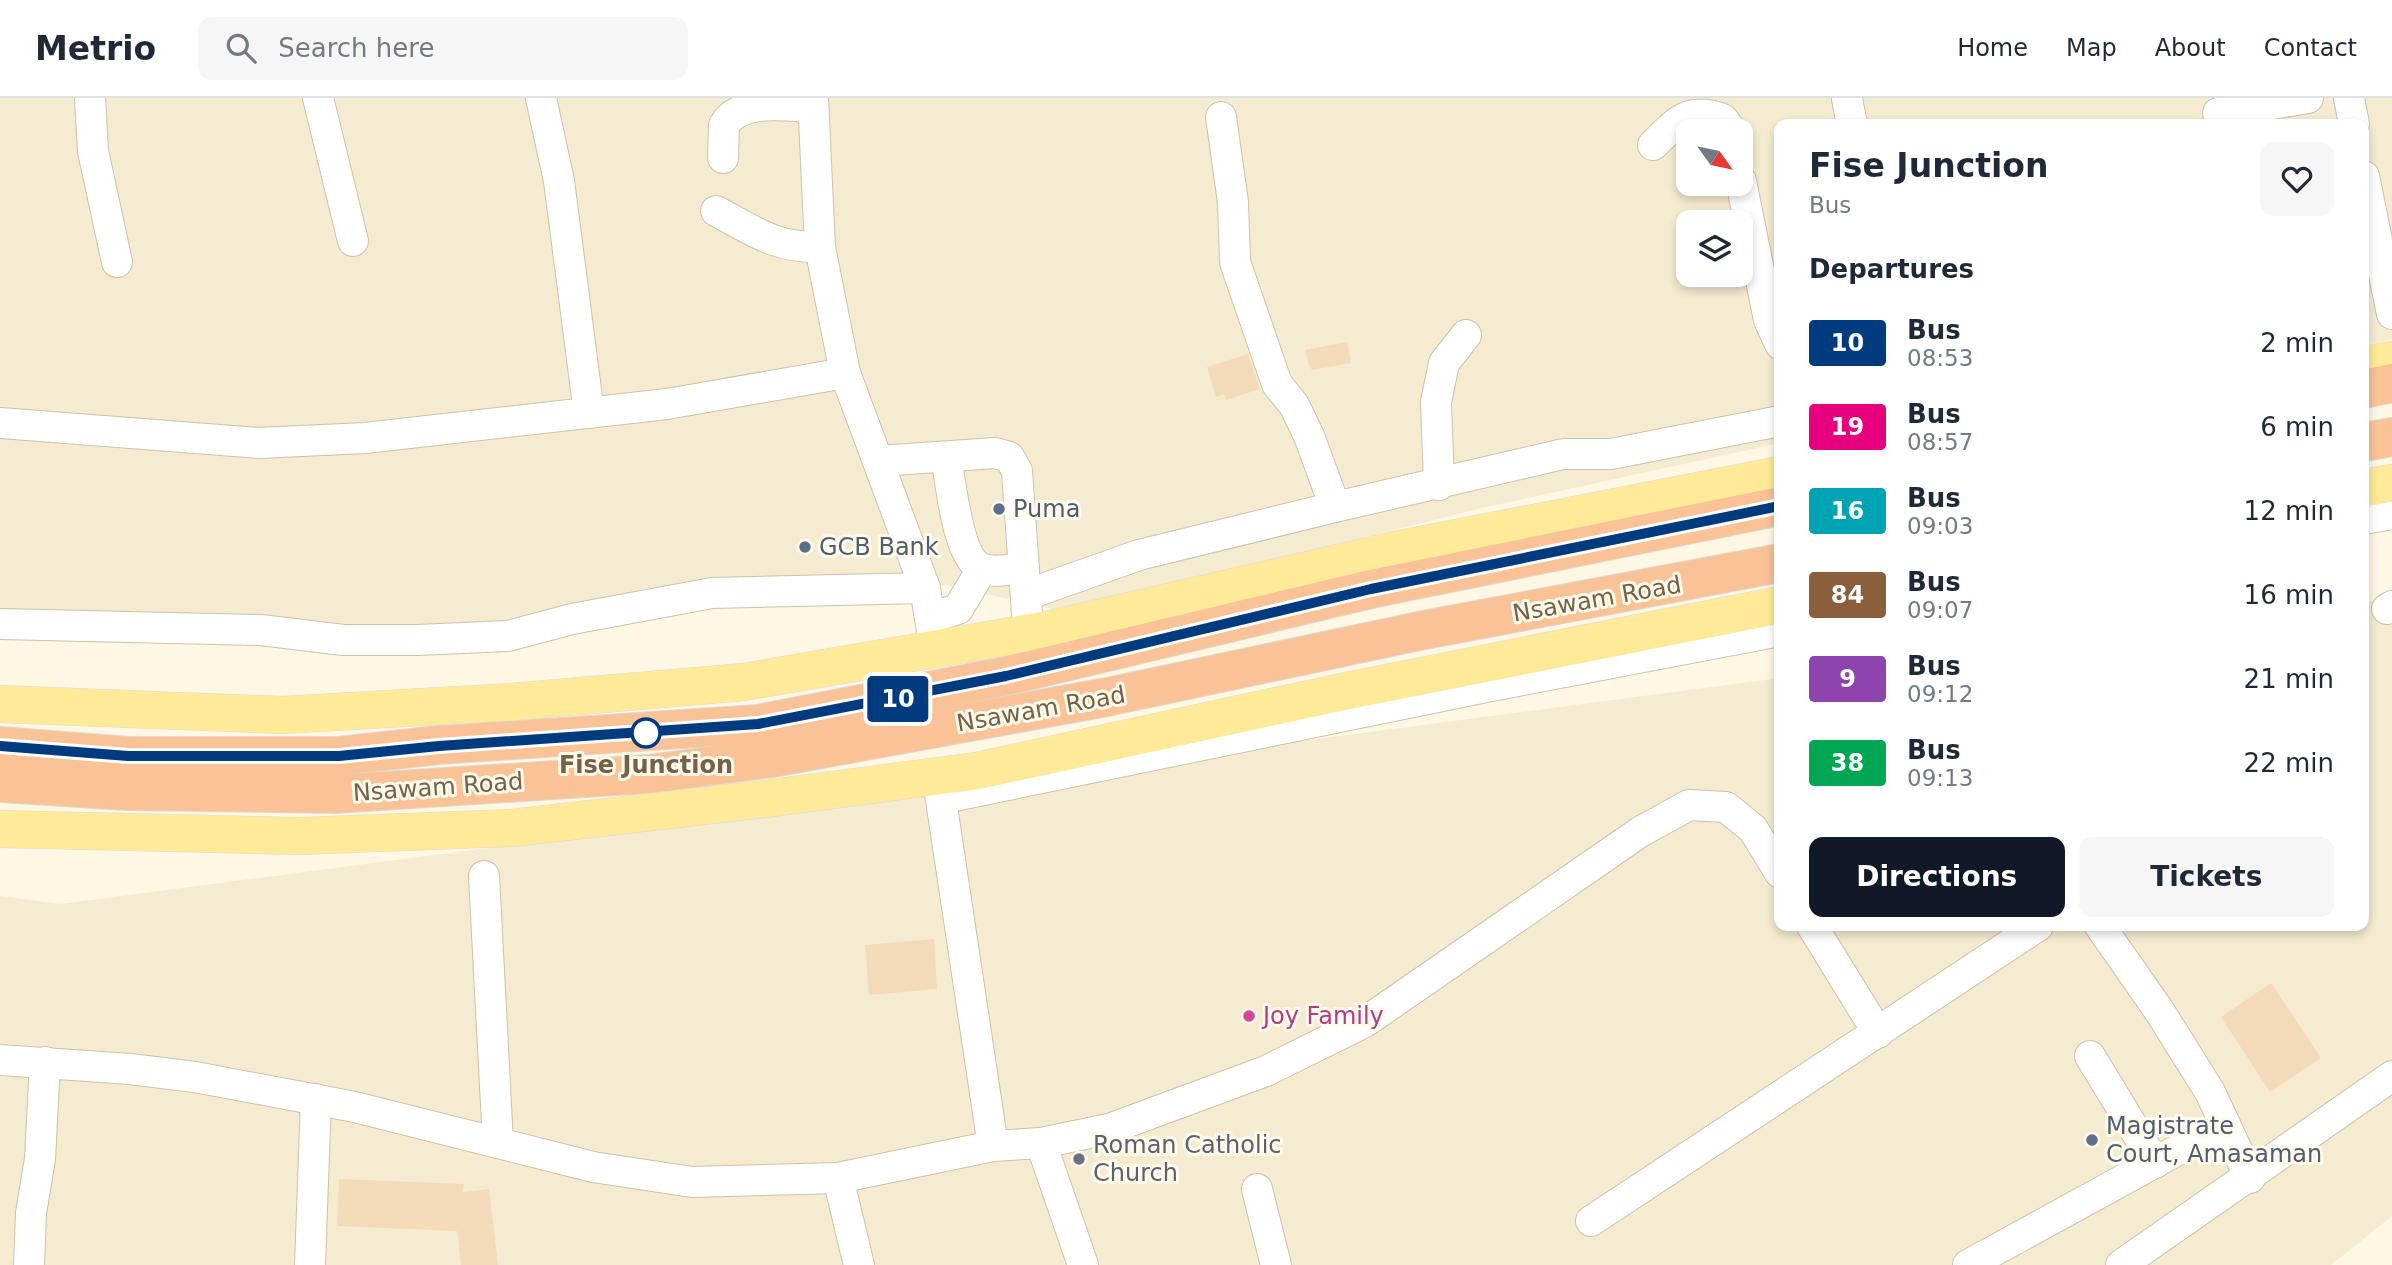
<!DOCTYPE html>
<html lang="en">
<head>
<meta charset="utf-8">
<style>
	:root { --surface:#fff; --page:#f6f6f7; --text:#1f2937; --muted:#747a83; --line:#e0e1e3; --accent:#111827 }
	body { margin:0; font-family:"DejaVu Sans",sans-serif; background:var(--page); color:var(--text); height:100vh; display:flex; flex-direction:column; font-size:26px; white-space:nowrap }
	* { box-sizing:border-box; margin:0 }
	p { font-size:23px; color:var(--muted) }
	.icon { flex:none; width:38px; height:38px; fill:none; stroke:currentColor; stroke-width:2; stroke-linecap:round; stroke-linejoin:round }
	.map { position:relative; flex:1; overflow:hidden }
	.sheet { position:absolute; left:1774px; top:21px; width:595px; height:812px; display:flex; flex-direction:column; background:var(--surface); border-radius:14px; box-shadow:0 4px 10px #0003 }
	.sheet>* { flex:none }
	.badge { padding:0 14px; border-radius:5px; font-size:24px; line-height:46px }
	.needle { width:46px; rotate:123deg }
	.buttons { position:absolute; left:1676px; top:21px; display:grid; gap:14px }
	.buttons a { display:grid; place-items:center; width:77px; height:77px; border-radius:14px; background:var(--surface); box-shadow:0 4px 10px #0003; font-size:35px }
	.map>.badge { position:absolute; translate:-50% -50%; box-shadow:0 0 0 4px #fff }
	h2 { padding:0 35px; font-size:26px; line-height:63px }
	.round { display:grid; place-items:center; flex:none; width:74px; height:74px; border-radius:14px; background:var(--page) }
	.head { display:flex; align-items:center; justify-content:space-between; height:119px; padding:0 35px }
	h1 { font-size:33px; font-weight:700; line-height:52px }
	.action { display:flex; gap:14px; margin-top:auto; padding:14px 35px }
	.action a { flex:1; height:80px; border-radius:14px; background:var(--accent); color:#fff; font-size:28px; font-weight:700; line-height:80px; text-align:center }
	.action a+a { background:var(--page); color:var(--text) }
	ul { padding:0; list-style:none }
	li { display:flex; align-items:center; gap:21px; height:84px; padding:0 35px }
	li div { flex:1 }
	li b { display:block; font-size:26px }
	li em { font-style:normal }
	li .badge { min-width:77px; font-weight:700; text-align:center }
	header { display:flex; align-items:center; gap:42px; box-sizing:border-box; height:98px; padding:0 35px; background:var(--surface); border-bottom:2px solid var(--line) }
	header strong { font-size:33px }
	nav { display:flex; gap:38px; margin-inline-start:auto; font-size:24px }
	.search { width:490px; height:63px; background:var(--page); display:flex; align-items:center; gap:18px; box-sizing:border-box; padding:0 24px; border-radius:14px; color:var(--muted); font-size:26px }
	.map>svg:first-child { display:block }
	.residential { fill:#f5ebd1; fill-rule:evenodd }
	.building { fill:#f3dbb9 }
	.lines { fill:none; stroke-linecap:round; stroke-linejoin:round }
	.minor-casing { stroke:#cfc0a9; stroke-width:32 }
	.major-casing { stroke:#ded9d3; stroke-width:38 }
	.highway-casing { stroke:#ded9d3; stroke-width:40 }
	.minor { stroke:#fff; stroke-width:30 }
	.major { stroke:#feea99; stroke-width:37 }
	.highway { stroke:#f9c297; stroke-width:38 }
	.line-casing { stroke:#fff; stroke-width:16 }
	.line { stroke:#003b80; stroke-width:10 }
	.service-dot { fill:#5c6f8a; stroke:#fffaea; stroke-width:2.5 }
	.stop-dot { fill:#fff; stroke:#003b80; stroke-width:3.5 }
	.hotel-dot { fill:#d1479c; stroke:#fffaea; stroke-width:2.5 }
	.worship-dot { fill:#6b7280; stroke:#fffaea; stroke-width:2.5 }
	.labels { text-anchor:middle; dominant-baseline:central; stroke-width:6; stroke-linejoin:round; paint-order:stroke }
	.service-label { font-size:24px; fill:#4e5e75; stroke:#fffaea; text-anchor:start }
	.street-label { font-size:24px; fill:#766048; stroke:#fffaea }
	.stop-label { font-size:24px; font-weight:bold; fill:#766048; stroke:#fffaea }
	.hotel-label { font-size:24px; fill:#b23c85; stroke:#fffaea; text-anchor:start }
	.worship-label { font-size:24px; fill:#5b616d; stroke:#fffaea; text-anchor:start }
</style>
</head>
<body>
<header>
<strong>Metrio</strong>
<div class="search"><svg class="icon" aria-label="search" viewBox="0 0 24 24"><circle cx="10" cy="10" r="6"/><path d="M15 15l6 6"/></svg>Search here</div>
<nav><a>Home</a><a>Map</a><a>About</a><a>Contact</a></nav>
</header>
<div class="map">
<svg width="2392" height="1167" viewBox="0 0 2392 1167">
	<rect width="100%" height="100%" fill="#fdf7e3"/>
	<g class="residential">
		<path d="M0 0H2392V242L2364 247V26H1780V345L1482 410 1066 514 946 487 704 488 520 528 281 526 0 516ZM1689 33H1741V86H1689ZM1689 124H1741V177H1689Z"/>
		<polygon points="2392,500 2392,1118 2331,1167 0,1167 0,798 61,806 1780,580 1780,828 2364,828 2364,504"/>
	</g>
	<g class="building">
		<polygon points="1347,244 1351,265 1312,272 1308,265 1305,252"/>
		<polygon points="1248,256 1260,291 1226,302 1224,296 1216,299 1207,269"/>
		<polygon points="934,841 937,891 869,897 865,847"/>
		<polygon points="2271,885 2321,960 2270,994 2221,919"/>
		<polygon points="339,1081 464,1086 463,1094 489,1091 498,1167 461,1167 457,1133 337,1128"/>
	</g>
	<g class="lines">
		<defs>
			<g id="minor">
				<polyline points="90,0 93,53 117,164"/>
				<polyline points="318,0 353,143"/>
				<polyline points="541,0 559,83 589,315"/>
				<polyline points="813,0 820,149 845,275 925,490 935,551"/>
				<polyline points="2349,0 2354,26"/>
				<polyline points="1847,1 1852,26"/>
				<polyline points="2218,15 2308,0"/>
				<polyline points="1221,19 1233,104 1235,164 1277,286 1294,307 1309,338 1335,409"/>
				<path d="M1653 47C1677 24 1687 8 1723 21L1731 33"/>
				<path d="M723 60 724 27C740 0 785 8 813 9"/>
				<polyline points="2364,78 2392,216"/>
				<polyline points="1741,83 1769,222 1780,246"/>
				<path d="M716 113C754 133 775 150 820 149"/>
				<polyline points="0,325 259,345 365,340 667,306 845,275"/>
				<path d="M946 359C951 384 957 459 981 470 993 476 1011 471 1024 469"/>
				<polyline points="879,363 995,355 1009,359 1017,373 1027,516"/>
				<polyline points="1439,387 1436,304 1444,265 1466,237"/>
				<polyline points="2364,421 2392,416"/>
				<polyline points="1026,497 1139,457 1335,409 1563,356 1611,356 1780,323"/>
				<polyline points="2387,511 2392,508"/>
				<polyline points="930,520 958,511 982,471"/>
				<polyline points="0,526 261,532 343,542 417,542 508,538 572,521 712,495 925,490"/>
				<polyline points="938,682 993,1048"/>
				<polyline points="944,700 1486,589 1780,533"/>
				<polyline points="484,778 498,1045"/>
				<polyline points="1812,828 1878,935"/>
				<polyline points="2100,828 2160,914 2210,994 2250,1080"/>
				<polyline points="2090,958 2155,1065"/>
				<polyline points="0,962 130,971 195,979 355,1009 593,1069 692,1084 838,1080 993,1048 1041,1045 1109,1031 1266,973 1365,924 1640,734 1689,707 1726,709 1753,731 1780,775"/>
				<polyline points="1041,1045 1083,1167"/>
				<polyline points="838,1080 859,1167"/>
				<polyline points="1257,1091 1276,1167"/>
				<polyline points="1591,1123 2038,828"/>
				<polyline points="29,1167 31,1115 40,1061 45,964"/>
				<polyline points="310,1167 316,1001"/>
				<polyline points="1968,1167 2225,1026"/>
				<polyline points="2121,1167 2392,978"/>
			</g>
			<g id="major">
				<polyline points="2364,267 2392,262"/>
				<polyline points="2364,390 2392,385"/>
				<polyline points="0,606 283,617 510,604 744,584 1051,531 1395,452 1780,377"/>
				<polyline points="0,731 300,738 512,730 764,701 976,673 1341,594 1780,507"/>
			</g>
			<g id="highway">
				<polyline points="2364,291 2392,285"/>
				<polyline points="2364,344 2392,339"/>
				<polyline points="0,648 128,658 339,658 439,647 758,626 1006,578 1371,491 1780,408"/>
				<polyline points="0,685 126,693 335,696 648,676 772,660 1107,599 1424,532 1780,465"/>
			</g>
		</defs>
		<use href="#minor" class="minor-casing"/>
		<use href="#major" class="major-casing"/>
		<use href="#highway" class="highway-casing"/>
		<use href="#minor" class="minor"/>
		<use href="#major" class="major"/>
		<use href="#highway" class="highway"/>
	</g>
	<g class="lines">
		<defs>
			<polyline id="line" points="0,648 128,658 339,658 439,648 758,626 1006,578 1371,491 1780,408"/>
		</defs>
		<use href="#line" class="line-casing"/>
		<use href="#line" class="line"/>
	</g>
	<g class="service-dot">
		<circle cx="999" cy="411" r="7"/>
		<circle cx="805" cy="449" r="7"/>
		<circle cx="2092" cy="1042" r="7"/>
	</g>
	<circle class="stop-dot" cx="646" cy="635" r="14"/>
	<circle class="hotel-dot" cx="1249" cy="918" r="7"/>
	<circle class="worship-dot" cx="1079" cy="1061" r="7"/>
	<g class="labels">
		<g class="service-label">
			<text x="1013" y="411">Puma</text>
			<text x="819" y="449">GCB Bank</text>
			<text x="2106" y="1028">Magistrate<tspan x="2106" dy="28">Court, Amasaman</tspan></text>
		</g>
		<g class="street-label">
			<text transform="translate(1597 501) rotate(-10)">Nsawam Road</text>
			<text transform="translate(1041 611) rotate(-10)">Nsawam Road</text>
			<text transform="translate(438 689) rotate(-4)">Nsawam Road</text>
		</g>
		<g class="stop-label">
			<text x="646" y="667">Fise Junction</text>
		</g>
		<g class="hotel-label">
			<text x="1263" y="918">Joy Family</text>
		</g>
		<g class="worship-label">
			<text x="1093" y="1047">Roman Catholic<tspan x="1093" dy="28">Church</tspan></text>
		</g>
	</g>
</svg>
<div class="buttons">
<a><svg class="needle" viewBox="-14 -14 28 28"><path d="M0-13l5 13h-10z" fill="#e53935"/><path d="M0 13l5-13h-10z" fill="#747a83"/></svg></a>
<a><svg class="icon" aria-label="layers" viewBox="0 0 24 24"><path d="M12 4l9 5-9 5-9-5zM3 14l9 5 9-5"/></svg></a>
</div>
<b class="badge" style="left:898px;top:601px;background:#003b80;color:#fff">10</b>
<section class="sheet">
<div class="head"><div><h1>Fise Junction</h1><p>Bus</p></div><a class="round"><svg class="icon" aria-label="heart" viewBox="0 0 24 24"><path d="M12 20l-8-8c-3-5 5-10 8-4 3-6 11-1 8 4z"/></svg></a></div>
<h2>Departures</h2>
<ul>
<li><span class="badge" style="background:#003b80;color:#fff">10</span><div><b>Bus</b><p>08:53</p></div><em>2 min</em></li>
<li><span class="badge" style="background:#e6007e;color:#fff">19</span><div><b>Bus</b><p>08:57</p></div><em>6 min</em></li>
<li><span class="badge" style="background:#00a3b4;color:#fff">16</span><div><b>Bus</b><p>09:03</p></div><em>12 min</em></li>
<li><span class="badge" style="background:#8b5e3c;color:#fff">84</span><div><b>Bus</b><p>09:07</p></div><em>16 min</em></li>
<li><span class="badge" style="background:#8e44ad;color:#fff">9</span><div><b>Bus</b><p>09:12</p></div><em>21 min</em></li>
<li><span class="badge" style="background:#00a651;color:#fff">38</span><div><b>Bus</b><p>09:13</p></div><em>22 min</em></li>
</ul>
<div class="action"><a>Directions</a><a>Tickets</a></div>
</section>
</div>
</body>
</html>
